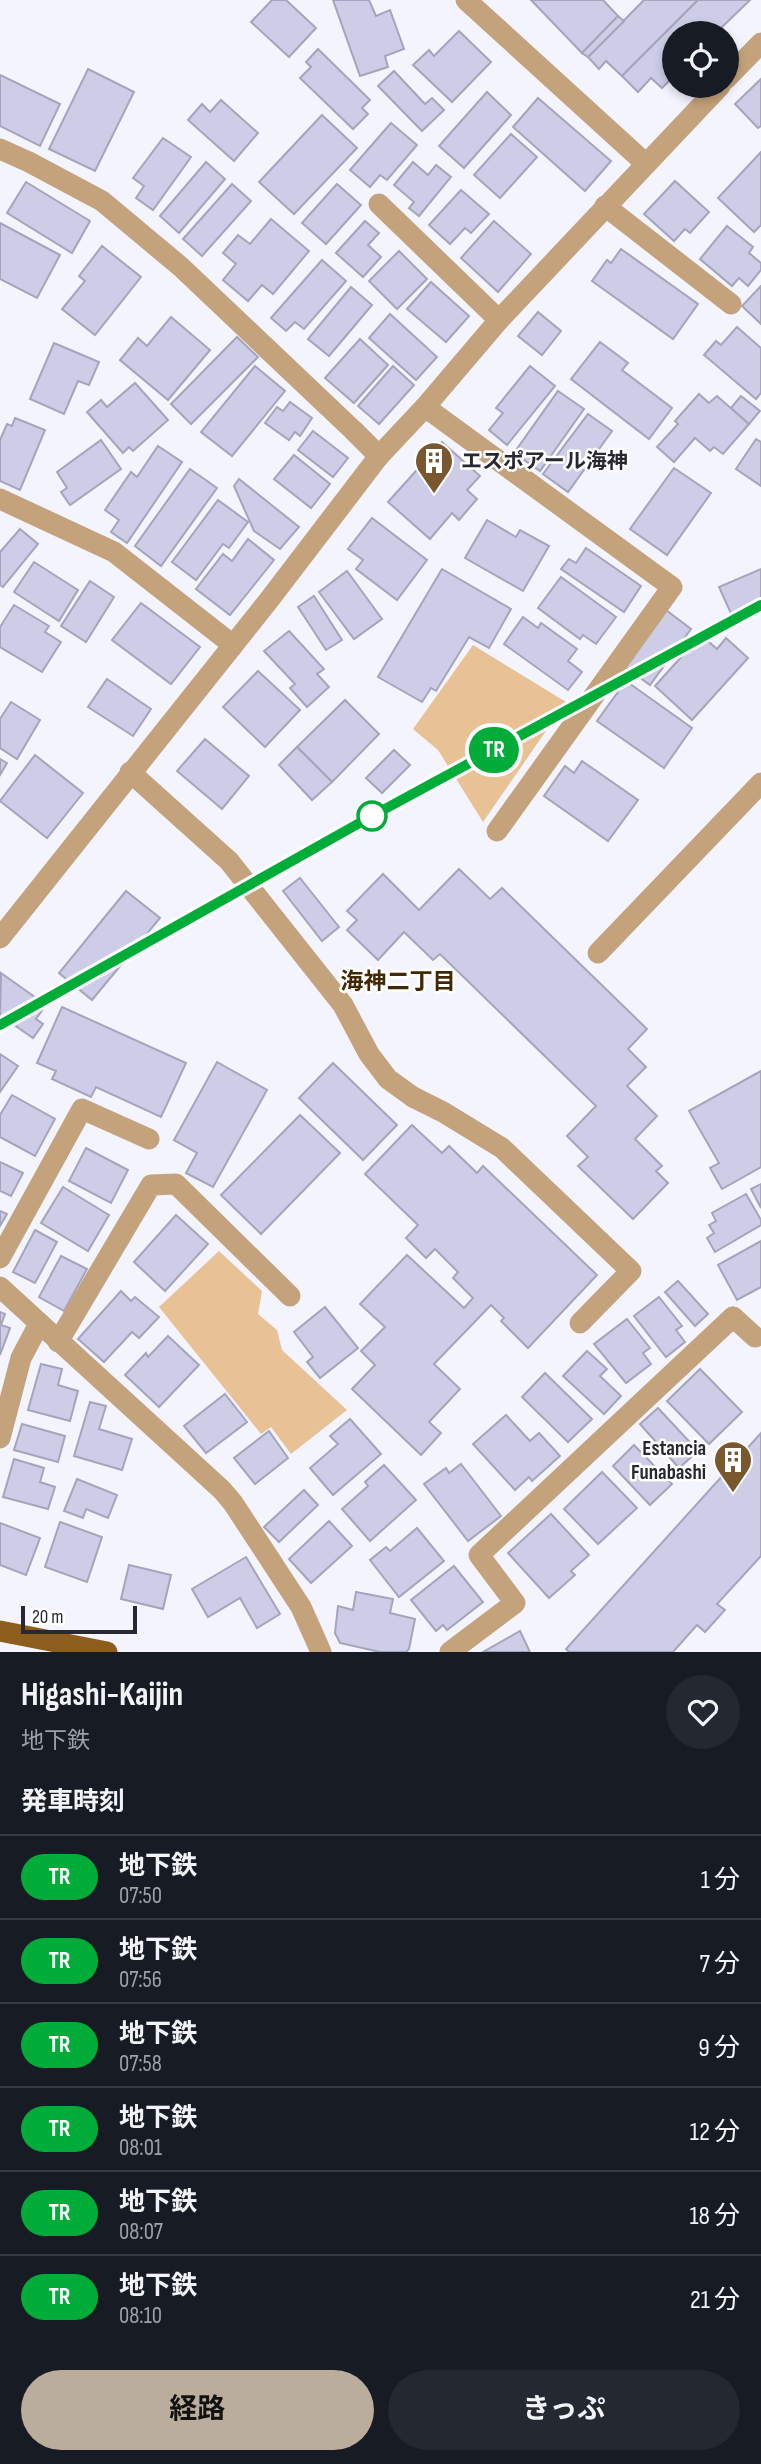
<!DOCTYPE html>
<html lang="ja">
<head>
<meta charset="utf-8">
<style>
	:root { --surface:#171b24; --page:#242831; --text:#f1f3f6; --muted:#9ea1a6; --line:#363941; --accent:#bbad9c }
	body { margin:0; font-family:"Sofia Sans Condensed","Noto Sans JP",sans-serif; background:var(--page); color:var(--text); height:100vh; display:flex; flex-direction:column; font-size:26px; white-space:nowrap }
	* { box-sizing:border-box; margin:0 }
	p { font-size:23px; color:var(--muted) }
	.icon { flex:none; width:38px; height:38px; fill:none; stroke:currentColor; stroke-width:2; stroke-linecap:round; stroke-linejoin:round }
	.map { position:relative; height:1652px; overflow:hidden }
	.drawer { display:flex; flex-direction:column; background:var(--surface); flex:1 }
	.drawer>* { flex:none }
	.badge { padding:0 14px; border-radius:23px; font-size:24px; line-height:46px }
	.buttons { position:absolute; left:662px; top:21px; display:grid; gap:14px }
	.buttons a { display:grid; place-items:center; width:77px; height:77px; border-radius:50%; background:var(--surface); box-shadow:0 4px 10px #0003; font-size:35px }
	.scale { position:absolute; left:21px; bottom:18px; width:116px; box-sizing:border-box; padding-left:7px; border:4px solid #282832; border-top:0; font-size:19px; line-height:24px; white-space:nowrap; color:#282832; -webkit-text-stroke:5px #fff; paint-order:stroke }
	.map>.badge { position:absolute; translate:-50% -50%; box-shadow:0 0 0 4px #fff }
	h2 { padding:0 21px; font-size:26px; line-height:63px }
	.round { display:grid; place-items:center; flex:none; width:74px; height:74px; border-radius:37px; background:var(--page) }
	.headline { display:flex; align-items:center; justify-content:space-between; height:119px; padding:0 21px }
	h1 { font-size:33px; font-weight:700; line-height:52px }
	.button { display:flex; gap:14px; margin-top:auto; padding:14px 21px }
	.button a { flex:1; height:80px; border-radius:42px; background:var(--accent); color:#111; font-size:28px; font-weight:700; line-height:80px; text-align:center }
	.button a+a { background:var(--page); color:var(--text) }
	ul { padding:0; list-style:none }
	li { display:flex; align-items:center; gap:21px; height:84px; padding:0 21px; border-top:2px solid var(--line) }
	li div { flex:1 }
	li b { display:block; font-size:26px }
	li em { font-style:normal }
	li .badge { min-width:77px; font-weight:700; text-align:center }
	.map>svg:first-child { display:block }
	.green { fill:#e8c195 }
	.building { fill:#cdcde7; stroke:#a4a4bc; stroke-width:2 }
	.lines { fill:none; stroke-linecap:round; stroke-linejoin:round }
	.lane { stroke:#c4a27b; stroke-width:21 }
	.street { stroke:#c4a27b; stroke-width:21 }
	.primary { stroke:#8d5d1c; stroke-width:21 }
	.line-casing { stroke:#fff; stroke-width:16 }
	.line { stroke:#02ac39; stroke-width:10 }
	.stop-dot { fill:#fff; stroke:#02ac39; stroke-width:3.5 }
	.labels { text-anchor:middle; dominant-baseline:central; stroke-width:5; stroke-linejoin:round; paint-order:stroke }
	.poi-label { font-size:21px; font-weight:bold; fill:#282832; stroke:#fff; text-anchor:start }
	.neighbourhood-label { font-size:23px; font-weight:bold; fill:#422906; stroke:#fff }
</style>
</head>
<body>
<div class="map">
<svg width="761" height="1652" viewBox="0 0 761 1652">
	<rect width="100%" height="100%" fill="#f4f4ff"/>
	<g class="green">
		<polygon points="473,645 566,702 483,822 438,750 413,729"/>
		<polygon points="219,1251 262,1291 258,1314 277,1330 282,1350 347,1410 291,1454 271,1427 261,1434 159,1307"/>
	</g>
	<g class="building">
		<polygon points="272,0 286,0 316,28 289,57 251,22"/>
		<polygon points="333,0 369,0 376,16 390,10 404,49 385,56 388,67 360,76"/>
		<polygon points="531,0 603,0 618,16 582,53"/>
		<polygon points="644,0 698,0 622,76 606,61 599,69 588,57"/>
		<polygon points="698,0 750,0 716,33 674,33 674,76 662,88 651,78 638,92 622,76"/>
		<polygon points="618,16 624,21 588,57 582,53"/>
		<polygon points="459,31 491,62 452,102 413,65 429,50 434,56"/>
		<polygon points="318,49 370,100 362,108 368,114 353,129 300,78 311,67 306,62"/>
		<polygon points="88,69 134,92 95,171 49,149"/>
		<polygon points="394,71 425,104 432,98 444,110 422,131 378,86"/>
		<polygon points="0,75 60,104 40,146 0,126"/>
		<polygon points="761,79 761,126 758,128 735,104"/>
		<polygon points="487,92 511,115 464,168 439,146"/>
		<polygon points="538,98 611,161 585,191 513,127"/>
		<polygon points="221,100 258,133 234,161 188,120 202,104 210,112"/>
		<polygon points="322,115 357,148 294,214 259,182"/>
		<polygon points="391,123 417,145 387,180 380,175 370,187 350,170"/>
		<polygon points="511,134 537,157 500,198 474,175"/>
		<polygon points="163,138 191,157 153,210 136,198 144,186 133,178"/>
		<polygon points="761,152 761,225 754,232 718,198"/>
		<polygon points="206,162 225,179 179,233 160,216"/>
		<polygon points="413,162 428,175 436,165 451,177 419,216 409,208 414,202 394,185"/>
		<polygon points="675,181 709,212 690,233 685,229 674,241 644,214"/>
		<polygon points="26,182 90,221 72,253 7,213"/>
		<polygon points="232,184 251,201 202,256 183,239"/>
		<polygon points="337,184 361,205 326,244 302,223"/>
		<polygon points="461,190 489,214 471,233 465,228 450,244 429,225"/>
		<polygon points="271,219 309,251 273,294 262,285 248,301 223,280 236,264 223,253 238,235 250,244"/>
		<polygon points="365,221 379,233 368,245 381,257 363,277 336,253"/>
		<polygon points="494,221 531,254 498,292 461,258"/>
		<polygon points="0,223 60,255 37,298 0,279"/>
		<polygon points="727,226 753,247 749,253 761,263 761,270 748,286 739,278 732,286 700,259"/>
		<polygon points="102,246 141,277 95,335 62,309 85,281 79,276"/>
		<polygon points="621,249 698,304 673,339 592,281 607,260 611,263"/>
		<polygon points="399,251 427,279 397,309 369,281"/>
		<polygon points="322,260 346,281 304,329 295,322 286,331 271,318"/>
		<polygon points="431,282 469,316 446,342 407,309"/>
		<polygon points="761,286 761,324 742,306"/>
		<polygon points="351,287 372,305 329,356 308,339"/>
		<polygon points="538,312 561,331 542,355 518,336"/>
		<polygon points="390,314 437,357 416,380 369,338"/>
		<polygon points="171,317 210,350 168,400 120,360 138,338 147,346"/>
		<polygon points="737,327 761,348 761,393 756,399 704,355 716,341 721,345"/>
		<polygon points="237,337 258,357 191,424 171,404"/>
		<polygon points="360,339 388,365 354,403 325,378"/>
		<polygon points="600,342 628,363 622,370 672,408 649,439 571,379"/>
		<polygon points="54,343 99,362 89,385 78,381 64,414 30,399"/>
		<polygon points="255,366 285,391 232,456 201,432"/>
		<polygon points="393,366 414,385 379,424 358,406"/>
		<polygon points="530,366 555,386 507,445 489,430 503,413 496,408"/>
		<polygon points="135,383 168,420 133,451 129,447 123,453 87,412 101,400 107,407"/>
		<polygon points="558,391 584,409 540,471 514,453"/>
		<polygon points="699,394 709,403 717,396 749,424 723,454 714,447 710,451 695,438 674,462 657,447 678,424 675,421"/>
		<polygon points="741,396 760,411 749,424 731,408"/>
		<polygon points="290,402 312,418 300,436 295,432 289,440 265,423 277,407 283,411"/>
		<polygon points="588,414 612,431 568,492 543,474"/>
		<polygon points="15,418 45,430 20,490 0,481 0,440 7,424 12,426"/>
		<polygon points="313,431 348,458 333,477 298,450"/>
		<polygon points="756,439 761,442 761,486 736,469"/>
		<polygon points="101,440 121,469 70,505 61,492 67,488 57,472"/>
		<polygon points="442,442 480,476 467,490 477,499 459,520 452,513 430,539 388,502"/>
		<polygon points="158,446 182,462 127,543 111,532 119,520 105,510 131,472 137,477"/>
		<polygon points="294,455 330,484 311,508 274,479"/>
		<polygon points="674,468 711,493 667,555 630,529"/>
		<polygon points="190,469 217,488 161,566 135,546"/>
		<polygon points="239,479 299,527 280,549 254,531 234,486"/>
		<polygon points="218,500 248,522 229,548 223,544 196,580 172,562"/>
		<polygon points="372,518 427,560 397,600 356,569 363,560 348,549"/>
		<polygon points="487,520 516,537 520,530 549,546 523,591 465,558"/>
		<polygon points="20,529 38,544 3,587 0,585 0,552"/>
		<polygon points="248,539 274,560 230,615 196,589 223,554 232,561"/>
		<polygon points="586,548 641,586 624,612 561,569 569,559 576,563"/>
		<polygon points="34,562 78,590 59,621 14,592"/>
		<polygon points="442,569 511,609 489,648 469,637 436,691 431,688 422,702 378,677"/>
		<polygon points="761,569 761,608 734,620 719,587"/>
		<polygon points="347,571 382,619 354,639 319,592"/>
		<polygon points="561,577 616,617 596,644 583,635 580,639 538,608"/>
		<polygon points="90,581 114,597 86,642 61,626"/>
		<polygon points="314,596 342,640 326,650 298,607"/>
		<polygon points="141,603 200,647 171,684 112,640"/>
		<polygon points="14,605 49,626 45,632 61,642 42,672 0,647 0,627"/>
		<polygon points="666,610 691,629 650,685 625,667"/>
		<polygon points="523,617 538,628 541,623 577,649 568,661 582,672 568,690 504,644"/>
		<polygon points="289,631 324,669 317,674 329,687 307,707 290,688 295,684 264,651"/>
		<polygon points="701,635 717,649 726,638 748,658 692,720 655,686"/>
		<polygon points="258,671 300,710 265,747 223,707"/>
		<polygon points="107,679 151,709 133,736 88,707"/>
		<polygon points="626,681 692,728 664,768 597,721"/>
		<polygon points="345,700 379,734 332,782 297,747"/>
		<polygon points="11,702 40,720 17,759 0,748 0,719"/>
		<polygon points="205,739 249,776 222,809 177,771"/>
		<polygon points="297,747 332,782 312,800 279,765"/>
		<polygon points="394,750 410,765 382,793 366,778"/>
		<polygon points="35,755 83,793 47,838 0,801"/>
		<polygon points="0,759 7,763 0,775"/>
		<polygon points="582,761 638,800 608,841 544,796 565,766 574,773"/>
		<polygon points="459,869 490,899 502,888 647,1029 628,1049 646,1067 627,1086 657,1116 635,1139 662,1166 656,1171 668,1183 633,1219 578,1166 588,1157 567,1136 596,1106 440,954 433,960 404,932 378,960 347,930 357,920 347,911 383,874 419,910"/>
		<polygon points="300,878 339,927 322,941 283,891"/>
		<polygon points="126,891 160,918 92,1000 59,973"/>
		<polygon points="1,973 46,1005 36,1019 43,1024 33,1038 0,1015"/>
		<polygon points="62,1007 186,1063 161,1117 96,1087 91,1097 52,1079 56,1071 37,1063"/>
		<polygon points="0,1054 18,1066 0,1092"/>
		<polygon points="217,1062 267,1090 213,1187 186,1173 197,1153 174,1140"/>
		<polygon points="333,1063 397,1125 363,1160 299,1098"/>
		<polygon points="761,1071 761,1167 722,1189 710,1168 719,1163 689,1111"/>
		<polygon points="12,1095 55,1119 35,1156 0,1137 0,1115"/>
		<polygon points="300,1115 340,1153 261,1234 221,1195"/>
		<polygon points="412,1125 442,1153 449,1146 477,1173 483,1166 597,1275 528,1348 501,1321 504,1318 491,1305 434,1364 460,1389 429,1422 441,1433 421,1455 352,1389 375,1365 361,1351 385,1327 360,1304 407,1255 464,1308 473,1298 453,1278 458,1272 435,1249 426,1258 406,1238 418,1225 365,1174"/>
		<polygon points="86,1148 128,1170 111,1203 69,1181"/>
		<polygon points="0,1162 23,1173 11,1196 0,1191"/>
		<polygon points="761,1184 761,1208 751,1189"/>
		<polygon points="63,1187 109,1215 88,1251 41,1223"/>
		<polygon points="746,1194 761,1220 761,1225 715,1252 707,1238 714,1233 709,1225 716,1221 712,1213"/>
		<polygon points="0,1211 7,1214 0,1226"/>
		<polygon points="176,1215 208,1244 165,1291 134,1262"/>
		<polygon points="35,1230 57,1242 35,1283 13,1272"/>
		<polygon points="761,1241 761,1287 737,1300 718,1265"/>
		<polygon points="61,1256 87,1269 64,1311 39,1297"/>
		<polygon points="678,1281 708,1314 695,1326 665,1292"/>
		<polygon points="121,1291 131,1301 135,1297 159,1317 139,1338 132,1332 104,1362 78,1339"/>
		<polygon points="659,1297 682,1326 676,1330 685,1342 666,1357 634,1316"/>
		<polygon points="325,1307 358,1348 320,1378 307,1362 313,1357 294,1332"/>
		<polygon points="0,1312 5,1314 1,1325 10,1328 0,1355"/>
		<polygon points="627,1319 650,1348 643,1353 651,1364 626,1383 594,1344"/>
		<polygon points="168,1336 199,1365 159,1407 125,1375 146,1353 148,1357"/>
		<polygon points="587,1351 607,1369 600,1376 621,1396 604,1414 563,1376"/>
		<polygon points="41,1364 62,1369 58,1385 78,1391 70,1421 28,1410"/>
		<polygon points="700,1369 742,1412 709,1444 667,1401"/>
		<polygon points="545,1373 592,1419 568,1442 522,1397"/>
		<polygon points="225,1394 247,1422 206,1453 184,1426"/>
		<polygon points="90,1402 106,1406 99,1429 132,1439 122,1470 74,1456"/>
		<polygon points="658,1408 698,1451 679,1468 640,1424"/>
		<polygon points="506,1415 530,1441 539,1433 560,1456 532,1481 529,1477 515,1490 473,1444"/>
		<polygon points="350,1419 381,1454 333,1495 310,1468 338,1444 330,1436"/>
		<polygon points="22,1424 65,1436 58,1462 14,1450"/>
		<polygon points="269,1431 288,1458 255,1484 234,1458"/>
		<polygon points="761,1433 761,1556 717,1604 725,1610 705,1632 697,1625 673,1652 569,1652 566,1649"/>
		<polygon points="634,1445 672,1484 650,1505 613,1466"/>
		<polygon points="14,1459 44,1468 40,1482 55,1487 48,1509 3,1497"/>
		<polygon points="461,1464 501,1516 468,1541 424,1484 446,1468 449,1473"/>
		<polygon points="384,1465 416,1500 370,1541 342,1509 368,1486 365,1482"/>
		<polygon points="602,1472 637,1508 598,1544 564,1509"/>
		<polygon points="77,1479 117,1495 108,1518 86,1509 83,1518 64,1511"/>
		<polygon points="304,1490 318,1505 279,1542 264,1527"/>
		<polygon points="551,1514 589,1555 571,1571 575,1575 549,1598 508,1553"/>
		<polygon points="329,1521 352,1546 311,1583 289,1559"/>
		<polygon points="60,1522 102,1537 87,1582 45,1567"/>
		<polygon points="0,1523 40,1538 26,1575 0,1565"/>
		<polygon points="417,1528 444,1561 399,1597 370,1560 386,1547 390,1551"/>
		<polygon points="246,1557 280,1614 257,1628 240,1598 208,1617 192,1589"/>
		<polygon points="129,1565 171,1575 163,1609 121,1599"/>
		<polygon points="454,1566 483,1602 447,1630 443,1625 436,1631 411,1600"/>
		<polygon points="356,1592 393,1599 390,1613 415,1619 409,1649 406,1652 380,1652 340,1643 335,1633 338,1606 353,1610"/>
		<polygon points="520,1631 530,1652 483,1652"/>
	</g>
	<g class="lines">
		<g class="lane">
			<polyline points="466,0 645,163"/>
			<polyline points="0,149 29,162 102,201 181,267 354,431"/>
			<polyline points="379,204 499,320"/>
			<polyline points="605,206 731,304"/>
			<polyline points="425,407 672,587 497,831"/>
			<polyline points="0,499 114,552 233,645"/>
			<polyline points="413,1097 443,1112 502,1148 631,1271 580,1323"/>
			<polyline points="0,1258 82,1109 149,1139"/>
			<polyline points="0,1287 222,1490 233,1503 301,1607 321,1652"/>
			<polyline points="58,1342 151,1185 176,1184 290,1296"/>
			<polyline points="0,1438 21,1358 39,1324"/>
			<polyline points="450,1652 515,1603 479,1555 733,1317"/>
		</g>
		<g class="street">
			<polyline points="726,79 761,43"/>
			<polyline points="354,431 379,456"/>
			<polyline points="130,772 229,861 343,1005 369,1054 388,1079 413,1097"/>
			<polyline points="0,938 269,600 379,456 425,407 499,320 720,86"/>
			<polyline points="598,953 761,783"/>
			<polyline points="733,1317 755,1337"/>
		</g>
		<polyline class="primary" points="0,1631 107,1652"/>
	</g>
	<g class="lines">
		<defs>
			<polyline id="line" points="0,1025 372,816 761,605"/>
		</defs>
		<use href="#line" class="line-casing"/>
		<use href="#line" class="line"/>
	</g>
	<defs>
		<symbol id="building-pin" viewBox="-11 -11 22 30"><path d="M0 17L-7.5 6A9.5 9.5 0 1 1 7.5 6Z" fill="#7a582f" stroke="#fff"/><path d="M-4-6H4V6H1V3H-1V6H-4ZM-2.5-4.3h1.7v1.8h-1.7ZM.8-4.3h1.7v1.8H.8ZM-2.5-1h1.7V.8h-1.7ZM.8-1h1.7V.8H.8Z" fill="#fff"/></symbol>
	</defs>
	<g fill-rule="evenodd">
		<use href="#building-pin" x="412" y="439" width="44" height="60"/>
		<use href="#building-pin" x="711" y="1438" width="44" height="60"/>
	</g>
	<circle class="stop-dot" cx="372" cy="816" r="14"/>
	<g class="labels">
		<g class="poi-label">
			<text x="461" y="461">エスポアール海神</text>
			<text x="706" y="1448" text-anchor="end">Estancia<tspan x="706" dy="24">Funabashi</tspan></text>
		</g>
		<g class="neighbourhood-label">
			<text x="398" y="982">海神二丁目</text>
		</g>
	</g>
</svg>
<div class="buttons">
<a><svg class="icon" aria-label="locate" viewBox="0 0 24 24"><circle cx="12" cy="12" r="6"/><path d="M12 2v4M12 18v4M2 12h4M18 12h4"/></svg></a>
</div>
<div class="scale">20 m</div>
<b class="badge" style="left:494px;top:750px;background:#02ac39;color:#fff">TR</b>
</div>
<section class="drawer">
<div class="headline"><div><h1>Higashi-Kaijin</h1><p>地下鉄</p></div><a class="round"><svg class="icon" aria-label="heart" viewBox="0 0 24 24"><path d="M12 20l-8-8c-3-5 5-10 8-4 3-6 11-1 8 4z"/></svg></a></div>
<h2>発車時刻</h2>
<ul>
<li><span class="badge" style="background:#02ac39;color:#fff">TR</span><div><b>地下鉄</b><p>07:50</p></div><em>1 分</em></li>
<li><span class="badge" style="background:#02ac39;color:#fff">TR</span><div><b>地下鉄</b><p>07:56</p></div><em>7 分</em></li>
<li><span class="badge" style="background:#02ac39;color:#fff">TR</span><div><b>地下鉄</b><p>07:58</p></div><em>9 分</em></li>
<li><span class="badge" style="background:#02ac39;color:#fff">TR</span><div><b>地下鉄</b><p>08:01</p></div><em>12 分</em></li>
<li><span class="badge" style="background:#02ac39;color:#fff">TR</span><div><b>地下鉄</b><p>08:07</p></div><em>18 分</em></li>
<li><span class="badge" style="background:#02ac39;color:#fff">TR</span><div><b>地下鉄</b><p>08:10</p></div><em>21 分</em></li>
</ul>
<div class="button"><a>経路</a><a>きっぷ</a></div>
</section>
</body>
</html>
